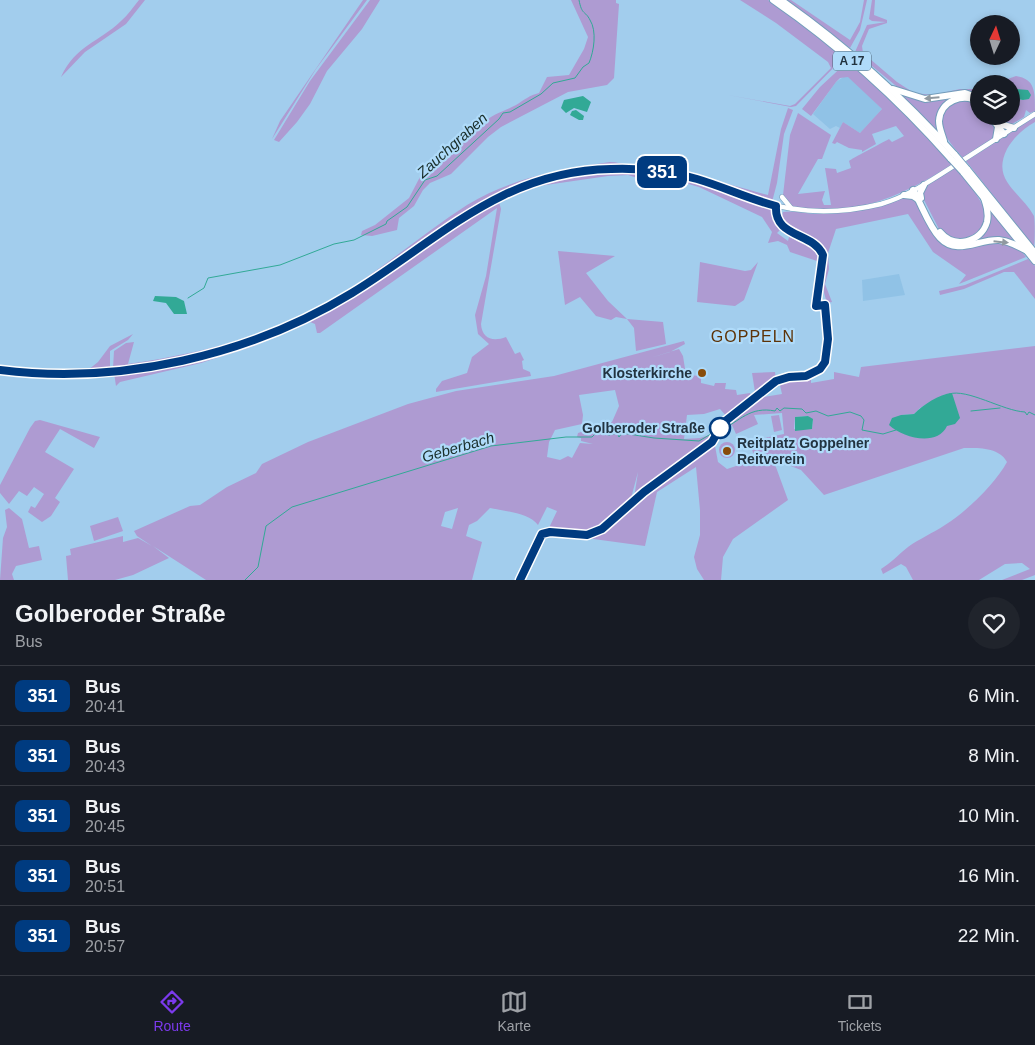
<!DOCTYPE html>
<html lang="de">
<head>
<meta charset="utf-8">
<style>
	:root { --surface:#171b24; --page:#20242c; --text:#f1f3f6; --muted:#9ea1a6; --line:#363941; --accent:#7c3aed }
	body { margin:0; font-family:Helvetica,sans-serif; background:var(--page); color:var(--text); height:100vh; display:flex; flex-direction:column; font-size:19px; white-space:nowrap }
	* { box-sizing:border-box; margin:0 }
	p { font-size:16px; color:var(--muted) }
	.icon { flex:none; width:28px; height:28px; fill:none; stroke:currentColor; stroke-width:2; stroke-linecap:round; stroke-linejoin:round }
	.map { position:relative; height:580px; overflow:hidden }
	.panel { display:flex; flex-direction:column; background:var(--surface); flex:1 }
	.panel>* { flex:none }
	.badge { padding:0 10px; border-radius:8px; font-size:18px; line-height:32px }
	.needle { width:32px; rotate:4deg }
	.controls { position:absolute; left:970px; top:15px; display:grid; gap:10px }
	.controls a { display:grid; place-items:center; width:50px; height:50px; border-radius:50%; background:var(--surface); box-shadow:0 2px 8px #0003; font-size:25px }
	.map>.badge { position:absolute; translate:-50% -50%; box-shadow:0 0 0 2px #fff }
	.round { display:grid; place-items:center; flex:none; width:52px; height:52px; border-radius:26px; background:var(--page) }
	.overview { display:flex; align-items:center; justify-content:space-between; height:85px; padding:0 15px }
	h1 { font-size:24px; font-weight:800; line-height:38px }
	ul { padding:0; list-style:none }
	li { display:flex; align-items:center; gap:15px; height:60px; padding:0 15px; border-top:1px solid var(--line) }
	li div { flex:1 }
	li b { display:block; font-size:19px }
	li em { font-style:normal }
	li .badge { min-width:55px; font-weight:700; text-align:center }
	.menu { display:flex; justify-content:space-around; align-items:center; height:70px; border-top:1px solid var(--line); background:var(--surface); font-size:14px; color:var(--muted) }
	.menu a { display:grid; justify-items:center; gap:2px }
	.menu .on { color:var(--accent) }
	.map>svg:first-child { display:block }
	.built { fill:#90c2e6 }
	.green { fill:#ae9bd2; fill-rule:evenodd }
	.water { fill:#32a996 }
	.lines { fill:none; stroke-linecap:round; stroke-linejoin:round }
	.stream { stroke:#32a996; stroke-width:1 }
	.secondary-casing { stroke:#739dbb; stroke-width:5.5 }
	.highway-casing { stroke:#739dbb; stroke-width:8 }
	.secondary { stroke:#fff; stroke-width:4.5 }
	.highway { stroke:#fff; stroke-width:6 }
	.highway-bridge-casing { stroke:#739dbb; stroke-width:8; stroke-linecap:butt }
	.highway-bridge { stroke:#fff; stroke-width:6 }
	.oneway { fill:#9099a0 }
	.line-casing { stroke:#fff; stroke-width:11 }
	.line { stroke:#003b80; stroke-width:8 }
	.poi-dot { fill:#884c09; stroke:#afdbfa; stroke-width:2 }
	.stop-dot { fill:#fff; stroke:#003b80; stroke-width:2.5 }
	.labels { text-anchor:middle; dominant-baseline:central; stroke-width:4.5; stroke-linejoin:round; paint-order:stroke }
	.shield { fill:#afdbfa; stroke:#4c6578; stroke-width:1 }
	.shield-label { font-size:12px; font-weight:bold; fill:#223340 }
	.poi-label { font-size:14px; font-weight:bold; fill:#223340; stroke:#afdbfa; text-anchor:end }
	.stop-label { font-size:14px; font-weight:bold; fill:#223340; stroke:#afdbfa; text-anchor:end }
	.water-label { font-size:15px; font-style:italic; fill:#192e2a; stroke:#afdbfa }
	.quarter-label { font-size:16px; letter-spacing:1px; fill:#5d3308; stroke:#afdbfa }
</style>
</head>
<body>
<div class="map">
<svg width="1035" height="580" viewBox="0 0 1035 580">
	<rect width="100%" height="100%" fill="#a2cded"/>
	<g class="built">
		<polygon points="845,76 850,77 882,109 860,133 843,122 840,128 836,126 830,129 813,114 836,82"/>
		<polygon points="899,274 905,295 863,301 862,280"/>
	</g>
	<g class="green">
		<path d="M139 0H145L126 24 85 52 61 77C76 45 98 43 121 21 128 15 133 7 139 0Z"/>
		<polygon points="363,0 367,0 316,69 272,139 280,121"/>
		<polygon points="370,0 380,0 362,29 327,71 310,104 297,122 279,142 274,140 310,81"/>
		<path d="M571 0H616V3L619 4 614 78 607 85 568 92 501 127 488 137 451 174 430 183 423 190 414 206 399 218 397 230 372 236 361 235 362 231 375 225 409 198 421 175C447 164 460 145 480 126 493 113 501 113 516 105 524 100 530 95 539 93L547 77 569 75 584 49 588 37Z"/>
		<polygon points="740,0 768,0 844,57 796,106 791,107 728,95 790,106 795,104 831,68 828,62 776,23"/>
		<polygon points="786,0 791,0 850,40 860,22 864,0 867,0 860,30 850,48"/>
		<polygon points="872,0 875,0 874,15 887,20 887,23 869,29 862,46 863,53 897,82 914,93 933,95 960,89 979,89 979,96 929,98 901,90 855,52 867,25 886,22 872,21 869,19"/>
		<path d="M848 61 905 114 952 165C901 196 854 219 792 206L788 203 783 195 790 135 798 113 831 135 822 159H818L798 194 825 191 822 200 824 205H831L825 168 836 169 837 173 851 168 849 161C851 159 882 143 889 139L892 142 904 136 896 126 872 134 876 144 862 152V150L849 148 837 142 835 144 832 143 843 122 860 133 882 109 848 77 840 78 836 82 811 116 802 109 820 87Z"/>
		<path d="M1016 76C1035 79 1035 91 1035 111L1030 113 1026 110 1024 117 1012 124 1000 122 996 116 1013 115 1011 98 1023 100 1030 97 1028 90H1011V84H994Z"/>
		<polygon points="901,94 909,97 966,96 943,108 940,134"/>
		<path d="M961 99 979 104V116H989L996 128 992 139 963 158C946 137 923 116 961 99Z"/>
		<path d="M788 108 793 110 784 134 777 183 772 202C752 202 726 186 707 181 665 169 620 162 576 170 493 184 451 226 384 270 302 324 211 360 113 368L114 351 126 343 134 342 128 364C196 354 260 339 321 306 374 277 417 237 467 205 512 178 560 169 610 162 616 162 623 164 629 165 677 167 722 183 768 195L781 129Z"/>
		<path d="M1035 117V122C1024 128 1013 138 1007 149 991 181 1020 191 1034 216 1035 222 1035 239 1034 247L966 161Z"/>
		<path d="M955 168C976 193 1012 230 956 240L940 231 922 196 926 186Z"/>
		<path d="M611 171C639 171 666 173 693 180 719 187 744 200 771 208V214L780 230 777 233 788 241 789 237 813 247 820 262 790 252 787 245 778 241 768 243 772 232 762 217 699 187 661 176 647 181 628 175 608 176 539 186 499 202 501 209 481 324C482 339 493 342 506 337L515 354 520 352 524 360 522 361 523 369 530 372 531 376 436 392V389L442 381 467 373 472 357 489 344 478 334 475 315 486 276 497 208 320 333H317L315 324 310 322 254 346 201 363 120 382 116 386 114 373C197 362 276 339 350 296 396 269 436 230 485 205 525 185 566 175 611 171Z"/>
		<path d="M906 197 916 199 939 239 1008 243 1021 251 1026 257 959 284 966 275 933 252 908 214 836 229 828 253 829 269 825 284 832 302 827 303C825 296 822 288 823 280 823 267 830 255 819 243 809 233 775 234 783 212 793 210 807 214 818 214 848 214 878 209 906 197Z"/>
		<polygon points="990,209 1018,244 1009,241 954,245 948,241 976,239"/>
		<polygon points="558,251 615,256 586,273 608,301 627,319 663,322 666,344 636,351 634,328 627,319 616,317 611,320 596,316 580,297 565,305"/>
		<polygon points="1028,259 1035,266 1035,299 1014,272 1004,272 964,289 940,295 939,291 965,285"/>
		<polygon points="700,262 745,271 751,270 758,262 744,300 735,306 697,302"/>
		<polygon points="133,334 128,340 110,351 110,369 88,370 98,362 110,346"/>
		<path d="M684 341 685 344 670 352 650 358 679 349 683 356 686 375 701 376V383L714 386 715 383H726L725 389 736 390 737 395 750 393 752 398 727 417 720 409 704 414 687 415 684 439 700 438 716 433 711 440 634 498 638 472 630 502 601 527 584 534 548 530 557 511 547 507 538 525C529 513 504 511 490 508L477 521 469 525 466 536 482 542 472 580H206L153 546 169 558 133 575 115 580H68L66 556 71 555 70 549 123 536V542L138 538 152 546 137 536 134 531 190 506 200 505 227 487 256 473 262 464 308 442 408 404 456 391 554 376ZM615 390 619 406 612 422 578 433 577 437 581 438V441L593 444 580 443 572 458 568 456 560 460 547 457 549 442 555 430 582 424 583 415 579 395ZM458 508 452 529 441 526 445 512Z"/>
		<path d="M1035 346V575L1022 580H1002L1030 569 1022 563 1005 564 979 580H913L906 567 901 564 883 574 881 569C891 563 899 554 908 547 919 539 933 533 945 525 966 512 995 484 1007 462 999 447 978 448 964 448L824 495 801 470 773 459 788 500 733 539 723 557 721 580H704L697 569 694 557 700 535V510L696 467 657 492 645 546 586 538 604 530 633 502 709 446H715L718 462 727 469 763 457 771 446 766 449 762 455 753 453 751 445 764 438 784 434 782 413 754 415 758 424 736 434 732 425 727 429 725 427 733 417 758 398 782 394 779 381 811 378V383L834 379V372L859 377 861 367ZM946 394 895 430 901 415 914 414 920 408ZM808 416 813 421 812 429H794L795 417Z"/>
		<polygon points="775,372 776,380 760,392 755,392 752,373"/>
		<polygon points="779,415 782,430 774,432 771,416"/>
		<polygon points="40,420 100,437 94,448 60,429 45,452 74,469 55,498 60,502 51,516 42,522 28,512 31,506 35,508 44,494 34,487 27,496 19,491 9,504 0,493 0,485 30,428 35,421"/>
		<circle cx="727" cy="450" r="8"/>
		<polygon points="9,508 22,519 29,548 39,546 42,560 16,566 12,574 14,580 0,580 3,538 7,527 5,510"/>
		<polygon points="118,517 123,531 94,541 90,526"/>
	</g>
	<g class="water">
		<polygon points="1015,89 1028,90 1031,95 1029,99 1023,100 1011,98 1011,90"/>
		<polygon points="583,96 591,102 587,112 574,108 566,113 561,108 564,100"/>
		<polygon points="576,110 584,116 583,120 579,120 570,115 572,111"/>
		<polygon points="155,296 176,297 184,301 187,314 174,314 166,303 153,301"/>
		<path d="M952 393 960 418 955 424 947 426C937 447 903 438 889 425L892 418 901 415 914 414C923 405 939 394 952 393Z"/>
		<polygon points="808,416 813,419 812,429 795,431 795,417"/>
	</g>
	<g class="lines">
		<g class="stream">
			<path d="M188 298 204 288 208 278 280 265 334 244 354 240 386 224 387 221 407 207 425 180 437 176 499 119 503 113 510 112 541 94 553 83 575 78 583 67 589 63C594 51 597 31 590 20 585 10 582 16 579 0"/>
			<path d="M949 394C967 388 1003 411 1025 412L1027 415 1029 412 1035 415"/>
			<polyline points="971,411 1000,408"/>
			<path d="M721 430C740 421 750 406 775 411L777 408 780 411 784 408 802 409 806 413 816 411 828 416 850 412 861 416 864 420 862 430 883 434 896 430"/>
			<polyline points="245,580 258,567 266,526 292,507 491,446 566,437 592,437 597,432 609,435 617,433 619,437 622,433 654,438 699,441 716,431"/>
		</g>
		<defs>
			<g id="secondary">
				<polyline points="782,197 791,208"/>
				<path d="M0 370C132 384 269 351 378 276 435 237 488 191 557 176 598 167 639 167 680 175 707 181 733 193 759 201 799 214 840 214 881 204 909 196 935 178 960 162 985 146 1010 130 1035 114"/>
			</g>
			<g id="highway">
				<path d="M773 0C838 45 898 99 951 159"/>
				<path d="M781 0C845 45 903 97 955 155"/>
				<polyline points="893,89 925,99 965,93 979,98"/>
				<polyline points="990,116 1004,134"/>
				<polyline points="1000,124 1014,128"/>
				<polyline points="996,139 998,127"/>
				<path d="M944 141C942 134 939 128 939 121 940 101 963 92 979 102"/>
				<polyline points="967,169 1035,253"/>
				<polyline points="963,172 1035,261"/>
				<path d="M913 190C922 205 928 225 940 238 957 256 978 239 999 240 1009 241 1018 246 1027 251"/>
				<polyline points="904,195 913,196 919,200"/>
				<polyline points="921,198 920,193 924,185"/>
				<path d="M940 232C954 249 981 243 987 222 989 213 986 204 983 195"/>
			</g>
		</defs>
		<use href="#secondary" class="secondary-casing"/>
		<use href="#highway" class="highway-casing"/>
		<use href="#secondary" class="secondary"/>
		<use href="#highway" class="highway"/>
		<defs>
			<g id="highway-bridge">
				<polyline points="955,155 967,169"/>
				<polyline points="951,159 963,172"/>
			</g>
		</defs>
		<use href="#highway-bridge" class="highway-bridge-casing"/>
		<use href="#highway-bridge" class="highway-bridge"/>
	</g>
	<defs><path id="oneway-solid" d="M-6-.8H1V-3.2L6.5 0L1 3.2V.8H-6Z" transform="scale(1.25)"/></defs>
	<g class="oneway">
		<use href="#oneway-solid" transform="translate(932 98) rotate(175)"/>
		<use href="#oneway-solid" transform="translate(1001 242) rotate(6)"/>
	</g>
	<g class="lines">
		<defs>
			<path id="line" d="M0 370C120 385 249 356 352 293 439 240 501 171 611 169 640 168 670 171 697 179 724 187 749 199 776 206 774 238 813 232 823 255L816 306 825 305 828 339 825 362 820 369 806 376 789 377 776 381 723 423 712 442 644 492 602 529 587 535 550 532 542 534 520 580"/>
		</defs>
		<use href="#line" class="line-casing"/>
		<use href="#line" class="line"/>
	</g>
	<g class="poi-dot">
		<circle cx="702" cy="373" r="5"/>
		<circle cx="727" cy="451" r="5"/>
	</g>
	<circle class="stop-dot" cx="720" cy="428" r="10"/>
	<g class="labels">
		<rect class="shield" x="833" y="51.5" width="38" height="19" rx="4"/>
		<g class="shield-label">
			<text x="852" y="61">A 17</text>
		</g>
		<g class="poi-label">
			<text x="692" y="373">Klosterkirche</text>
			<text x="737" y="443" text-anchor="start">Reitplatz Goppelner<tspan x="737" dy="16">Reitverein</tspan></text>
		</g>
		<g class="stop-label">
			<text x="705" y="428">Golberoder Straße</text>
		</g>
		<g class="water-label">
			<text transform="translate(452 145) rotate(-42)">Zauchgraben</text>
			<text transform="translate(458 447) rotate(-16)">Geberbach</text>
		</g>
		<g class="quarter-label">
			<text x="753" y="336">GOPPELN</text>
		</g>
	</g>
</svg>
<div class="controls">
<a><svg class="needle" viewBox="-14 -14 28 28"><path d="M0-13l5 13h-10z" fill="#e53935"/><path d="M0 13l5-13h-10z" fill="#9ea1a6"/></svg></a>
<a><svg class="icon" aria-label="layers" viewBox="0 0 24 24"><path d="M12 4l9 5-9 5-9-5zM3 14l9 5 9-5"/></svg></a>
</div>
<b class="badge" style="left:662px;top:172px;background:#003b80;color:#fff">351</b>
</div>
<section class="panel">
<div class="overview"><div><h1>Golberoder Straße</h1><p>Bus</p></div><a class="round"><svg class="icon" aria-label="heart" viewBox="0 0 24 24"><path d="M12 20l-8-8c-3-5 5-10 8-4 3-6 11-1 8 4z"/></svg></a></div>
<ul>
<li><span class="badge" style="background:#003b80;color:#fff">351</span><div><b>Bus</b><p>20:41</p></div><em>6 Min.</em></li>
<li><span class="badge" style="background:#003b80;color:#fff">351</span><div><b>Bus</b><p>20:43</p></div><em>8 Min.</em></li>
<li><span class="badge" style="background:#003b80;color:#fff">351</span><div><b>Bus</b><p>20:45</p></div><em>10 Min.</em></li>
<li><span class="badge" style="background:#003b80;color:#fff">351</span><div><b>Bus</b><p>20:51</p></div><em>16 Min.</em></li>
<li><span class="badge" style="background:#003b80;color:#fff">351</span><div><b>Bus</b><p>20:57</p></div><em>22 Min.</em></li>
</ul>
</section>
<nav class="menu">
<a class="on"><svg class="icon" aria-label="directions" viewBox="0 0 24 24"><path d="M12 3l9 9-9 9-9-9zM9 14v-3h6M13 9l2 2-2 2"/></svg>Route</a>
<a><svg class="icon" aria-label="map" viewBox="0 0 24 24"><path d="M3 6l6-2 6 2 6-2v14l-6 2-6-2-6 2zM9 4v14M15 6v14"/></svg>Karte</a>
<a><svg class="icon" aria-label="tickets" viewBox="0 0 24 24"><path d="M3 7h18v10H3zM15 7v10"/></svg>Tickets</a>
</nav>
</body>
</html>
